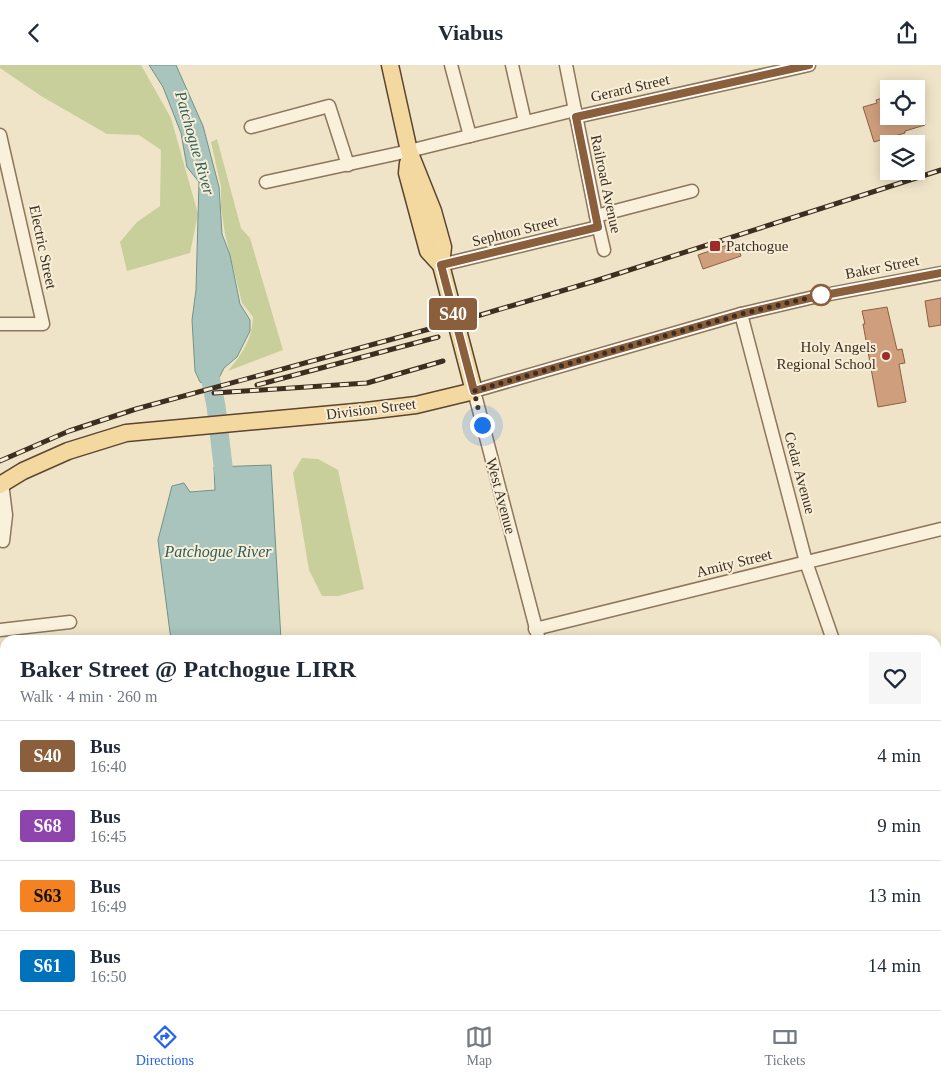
<!DOCTYPE html>
<html lang="en">
<head>
<meta charset="utf-8">
<style>
	:root { --surface:#fff; --page:#f6f6f7; --text:#1f2937; --muted:#747a83; --line:#e0e1e3; --accent:#2563eb }
	body { margin:0; font-family:Georgia,serif; background:var(--page); color:var(--text); height:100vh; display:flex; flex-direction:column; font-size:19px; white-space:nowrap }
	* { box-sizing:border-box; margin:0 }
	p { font-size:16px; color:var(--muted) }
	.icon { flex:none; width:28px; height:28px; fill:none; stroke:currentColor; stroke-width:2; stroke-linecap:round; stroke-linejoin:round }
	.map { position:relative; flex:1; overflow:hidden }
	.drawer { position:absolute; left:0px; top:570px; width:941px; height:375px; display:flex; flex-direction:column; background:var(--surface); border-radius:15px 15px 0 0; box-shadow:0 2px 12px #0003 }
	.drawer>* { flex:none }
	.badge { padding:0 10px; border-radius:4px; font-size:18px; line-height:32px }
	.fabs { position:absolute; left:880px; top:15px; display:grid; gap:10px }
	.fabs a { display:grid; place-items:center; width:45px; height:45px; border-radius:0px; background:var(--surface); box-shadow:0 2px 12px #0003; font-size:25px }
	.you { position:absolute; width:25px; height:25px; margin:-12px; border:4px solid #fff; border-radius:50%; background:#1a73e8; box-shadow:0 0 0 8px #1a73e833 }
	.map>.badge { position:absolute; translate:-50% -50%; box-shadow:0 0 0 2px #fff }
	.round { display:grid; place-items:center; flex:none; width:52px; height:52px; border-radius:0px; background:var(--page) }
	.headline { display:flex; align-items:center; justify-content:space-between; height:85px; padding:0 20px }
	h1 { font-size:24px; font-weight:800; line-height:38px }
	ul { padding:0; list-style:none }
	li { display:flex; align-items:center; gap:15px; height:70px; padding:0 20px; border-top:1px solid var(--line) }
	li div { flex:1 }
	li b { display:block; font-size:19px }
	li em { font-style:normal }
	li .badge { min-width:55px; font-weight:700; text-align:center }
	header { display:flex; justify-content:space-between; align-items:center; height:65px; padding:0 20px; background:var(--surface); font-size:22px; font-weight:800 }
	.tab-bar { display:flex; justify-content:space-around; align-items:center; height:70px; border-top:1px solid var(--line); background:var(--surface); font-size:14px; color:var(--muted) }
	.tab-bar a { display:grid; justify-items:center; gap:2px }
	.tab-bar .selected { color:var(--accent) }
	.map>svg:first-child { display:block }
	.green { fill:#c9cf9b }
	.water { fill:#a9c4bc; stroke:#6f938a }
	.lines { fill:none; stroke-linecap:round; stroke-linejoin:round }
	.river { stroke:#a9c4bc; stroke-width:19 }
	.ferry { stroke:#2f5d5a; stroke-width:1; stroke-dasharray:6 5; stroke-linecap:butt }
	.building { fill:#cf9f7d; stroke:#8d5f41 }
	.minor-casing { stroke:#8d765c; stroke-width:15 }
	.major-casing { stroke:#5b4430; stroke-width:19 }
	.minor { stroke:#faf1dc; stroke-width:12 }
	.major { stroke:#f3d9a0; stroke-width:16 }
	.rail-casing { stroke:#3d2e20; stroke-width:5 }
	.rail { stroke:#f7eed8; stroke-width:3; stroke-dasharray:9; stroke-linecap:butt }
	.line-casing { stroke:#fff; stroke-width:11 }
	.line { stroke:#8b5e3c; stroke-width:8 }
	.walk { stroke:#3d2e20; stroke-width:5; stroke-dasharray:0 9 }
	.poi-dot { fill:#9e2a2b; stroke:#f7eed8; stroke-width:2 }
	.stop-dot { fill:#fff; stroke:#8b5e3c; stroke-width:2.5 }
	.labels { text-anchor:middle; dominant-baseline:central; stroke-width:4; stroke-linejoin:round; paint-order:stroke }
	.street-label { font-size:15px; fill:#3d2e20; stroke:#f7eed8 }
	.poi-label { font-size:15px; fill:#3d2e20; stroke:#f7eed8; text-anchor:start }
	.water-label { font-size:16px; font-style:italic; fill:#2f5d5a; stroke:#f7eed8 }
</style>
</head>
<body>
<header><svg class="icon" aria-label="back" viewBox="0 0 24 24"><path d="M15 5l-7 7 7 7"/></svg>Viabus<svg class="icon" aria-label="share" viewBox="0 0 24 24"><path d="M12 15V3M7 8l5-5 5 5M5 13v7h14v-7"/></svg></header>
<div class="map">
<svg width="941" height="945" viewBox="0 0 941 945">
	<rect width="100%" height="100%" fill="#f0e4c8"/>
	<g class="green">
		<polygon points="0,0 141,0 171,53 198,149 190,188 127,206 120,177 137,157 160,141 161,85 139,70 107,69 41,31 0,3"/>
		<path d="M217 74 241 163 250 173 283 285 228 306C242 289 252 275 253 252L242 238 225 169 221 142V122L211 77Z"/>
		<polygon points="302,393 318,394 338,405 364,524 338,531 322,531 309,505 293,408"/>
	</g>
	<g class="water">
		<polygon points="149,0 176,0 203,61 219,122 222,169 230,190 240,239 250,255 250,266 237,292 224,303 218,315 205,319 200,317 195,306 192,255 196,225 199,117 187,102 181,68 163,22"/>
		<polygon points="271,400 281,575 171,575 158,475 172,421 184,418 190,427 215,425 214,402"/>
		<polygon points="229,940 461,940 464,945 229,945"/>
	</g>
	<g class="lines">
		<polyline class="river" points="209,293 209,306 216,341 226,426"/>
		<polyline class="ferry" points="339,940 341,945"/>
	</g>
	<g class="building">
		<polygon points="889,31 889,51 922,51 925,60 905,66 905,68 874,77 863,42 877,38 876,35"/>
		<polygon points="736,177 741,191 703,204 698,190"/>
		<polygon points="941,233 941,260 929,262 925,236"/>
		<polygon points="887,242 897,285 902,284 905,298 899,299 906,337 878,342 863,259 865,259 862,246"/>
	</g>
	<g class="lines">
		<defs>
			<g id="minor">
				<polyline points="451,0 470,71"/>
				<polyline points="512,0 525,57"/>
				<polyline points="566,0 596,151 604,185"/>
				<polyline points="576,52 809,0"/>
				<polyline points="251,62 329,41 348,100"/>
				<polyline points="0,70 43,259 0,259"/>
				<polyline points="266,117 409,86 575,45"/>
				<polyline points="596,151 692,126"/>
				<polyline points="441,200 598,162"/>
				<polyline points="741,249 806,497 833,575"/>
				<polyline points="2,418 6,450 3,476"/>
				<polyline points="535,564 941,464"/>
				<polyline points="0,565 70,557"/>
				<polyline points="539,575 474,326 741,249 814,232 941,208"/>
				<polyline points="0,786 5,786"/>
				<polyline points="936,858 941,856"/>
				<polyline points="0,867 5,867"/>
				<polyline points="936,881 941,894"/>
				<polyline points="669,940 670,945"/>
				<polyline points="811,940 813,945"/>
				<polyline points="568,945 591,940"/>
			</g>
			<g id="major">
				<polyline points="408,98 407,108 428,186 441,200"/>
				<polyline points="0,420 23,406 68,386 126,368 366,346 416,340 474,326 441,200 443,182 433,146 409,86 390,0"/>
			</g>
		</defs>
		<use href="#minor" class="minor-casing"/>
		<use href="#major" class="major-casing"/>
		<use href="#minor" class="minor"/>
		<use href="#major" class="major"/>
		<defs>
			<g id="rail">
				<polyline points="257,320 438,272"/>
				<polyline points="214,328 367,318 443,296"/>
				<polyline points="0,396 69,366 136,344 477,251 595,216 941,105"/>
			</g>
		</defs>
		<use href="#rail" class="rail-casing"/>
		<use href="#rail" class="rail"/>
	</g>
	<g class="lines">
		<defs>
			<polyline id="line" points="809,0 576,52 598,162 441,200 474,326 741,249 814,232 941,208"/>
		</defs>
		<use href="#line" class="line-casing"/>
		<use href="#line" class="line"/>
		<polyline class="walk" points="482,360 474,326 741,249 821,230"/>
	</g>
	<g class="poi-dot">
		<rect x="709" y="175" width="12" height="12" rx="2.5"/>
		<circle cx="886" cy="291" r="5"/>
	</g>
	<circle class="stop-dot" cx="821" cy="230" r="10"/>
	<g class="labels">
		<g class="street-label">
			<text transform="translate(630 23) rotate(-13)">Gerard Street</text>
			<text transform="translate(606 119) rotate(78)">Railroad Avenue</text>
			<text transform="translate(515 166) rotate(-14)">Sephton Street</text>
			<text transform="translate(43 182) rotate(78)">Electric Street</text>
			<text transform="translate(882 202) rotate(-11)">Baker Street</text>
			<text transform="translate(371 344) rotate(-7)">Division Street</text>
			<text transform="translate(800 408) rotate(75)">Cedar Avenue</text>
			<text transform="translate(501 431) rotate(75)">West Avenue</text>
			<text transform="translate(734 498) rotate(-14)">Amity Street</text>
		</g>
		<g class="poi-label">
			<text x="726" y="181">Patchogue</text>
			<text x="876" y="282" text-anchor="end">Holy Angels<tspan x="876" dy="17">Regional School</tspan></text>
		</g>
		<g class="water-label">
			<text transform="translate(195 78) rotate(74)">Patchogue River</text>
			<text x="218" y="486">Patchogue River</text>
		</g>
	</g>
</svg>
<div class="fabs">
<a><svg class="icon" aria-label="locate" viewBox="0 0 24 24"><circle cx="12" cy="12" r="6"/><path d="M12 2v4M12 18v4M2 12h4M18 12h4"/></svg></a>
<a><svg class="icon" aria-label="layers" viewBox="0 0 24 24"><path d="M12 4l9 5-9 5-9-5zM3 14l9 5 9-5"/></svg></a>
</div>
<div class="you" style="left:482px;top:360px"></div>
<b class="badge" style="left:453px;top:249px;background:#8b5e3c;color:#fff">S40</b>
<section class="drawer">
<div class="headline"><div><h1>Baker Street @ Patchogue LIRR</h1><p>Walk · 4 min · 260 m</p></div><a class="round"><svg class="icon" aria-label="heart" viewBox="0 0 24 24"><path d="M12 20l-8-8c-3-5 5-10 8-4 3-6 11-1 8 4z"/></svg></a></div>
<ul>
<li><span class="badge" style="background:#8b5e3c;color:#fff">S40</span><div><b>Bus</b><p>16:40</p></div><em>4 min</em></li>
<li><span class="badge" style="background:#8e44ad;color:#fff">S68</span><div><b>Bus</b><p>16:45</p></div><em>9 min</em></li>
<li><span class="badge" style="background:#f58220;color:#111">S63</span><div><b>Bus</b><p>16:49</p></div><em>13 min</em></li>
<li><span class="badge" style="background:#0072bc;color:#fff">S61</span><div><b>Bus</b><p>16:50</p></div><em>14 min</em></li>
</ul>
</section>
</div>
<nav class="tab-bar">
<a class="selected"><svg class="icon" aria-label="directions" viewBox="0 0 24 24"><path d="M12 3l9 9-9 9-9-9zM9 14v-3h6M13 9l2 2-2 2"/></svg>Directions</a>
<a><svg class="icon" aria-label="map" viewBox="0 0 24 24"><path d="M3 6l6-2 6 2 6-2v14l-6 2-6-2-6 2zM9 4v14M15 6v14"/></svg>Map</a>
<a><svg class="icon" aria-label="tickets" viewBox="0 0 24 24"><path d="M3 7h18v10H3zM15 7v10"/></svg>Tickets</a>
</nav>
</body>
</html>
